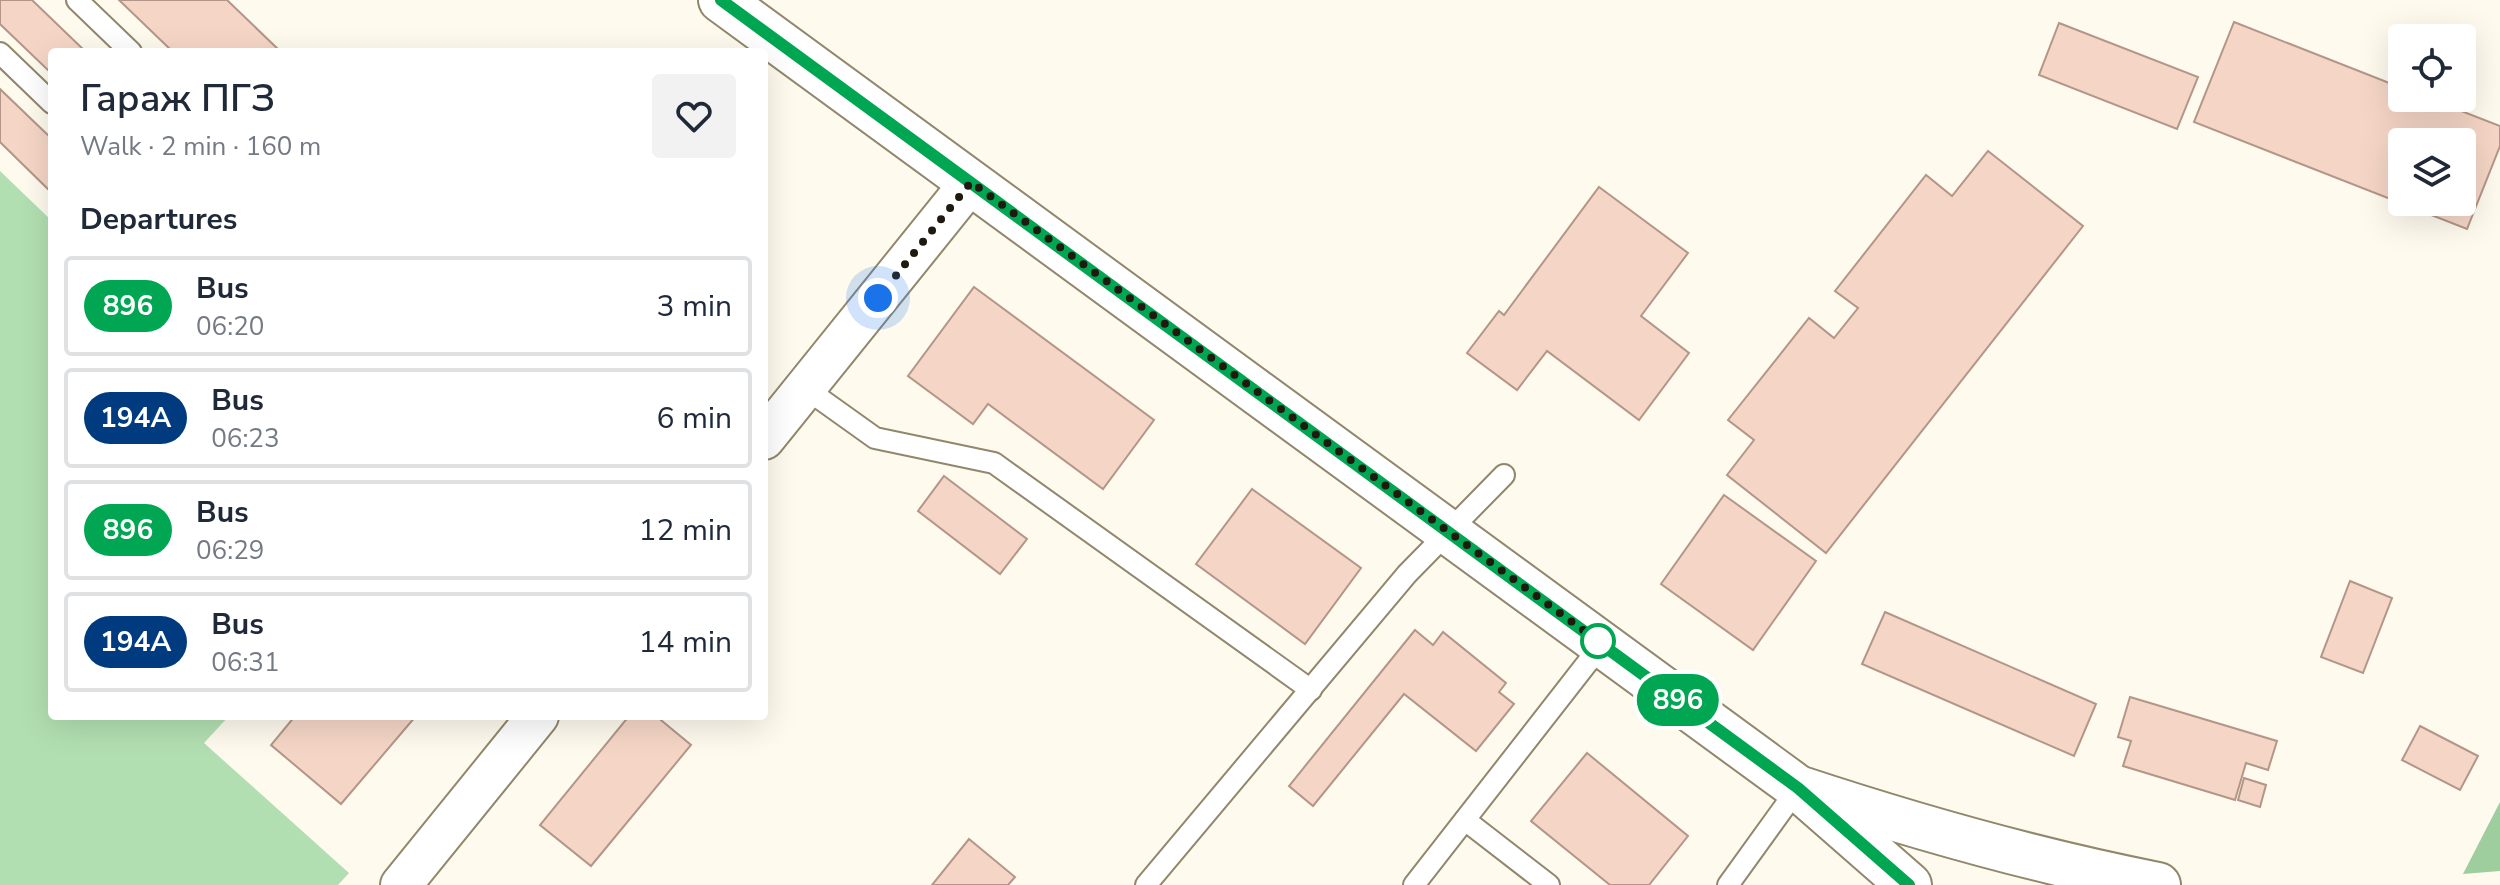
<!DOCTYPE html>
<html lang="en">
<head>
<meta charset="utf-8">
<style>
	:root { --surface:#fff; --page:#f2f2f3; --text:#1f2937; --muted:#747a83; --line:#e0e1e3 }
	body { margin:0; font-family:"Nunito Sans",sans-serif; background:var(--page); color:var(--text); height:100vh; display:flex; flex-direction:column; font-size:30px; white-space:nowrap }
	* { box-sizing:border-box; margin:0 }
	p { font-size:26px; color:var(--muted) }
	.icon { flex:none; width:44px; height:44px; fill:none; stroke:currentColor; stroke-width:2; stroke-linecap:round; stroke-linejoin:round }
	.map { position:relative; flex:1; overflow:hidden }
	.drawer { position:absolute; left:48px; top:48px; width:720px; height:672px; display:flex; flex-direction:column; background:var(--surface); border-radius:8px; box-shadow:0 8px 32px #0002 }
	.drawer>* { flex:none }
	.badge { padding:0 16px; border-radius:26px; font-size:28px; line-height:52px }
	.fabs { position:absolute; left:2388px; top:24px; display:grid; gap:16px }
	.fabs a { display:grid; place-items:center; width:88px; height:88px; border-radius:8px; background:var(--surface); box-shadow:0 8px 32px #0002; font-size:40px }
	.you { position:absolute; width:40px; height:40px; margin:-20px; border:6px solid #fff; border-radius:50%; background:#1a73e8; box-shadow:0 0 0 12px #1a73e833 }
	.map>.badge { position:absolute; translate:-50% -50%; box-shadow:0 0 0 4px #fff }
	h2 { padding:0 32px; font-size:30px; line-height:72px }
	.round { display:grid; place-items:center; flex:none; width:84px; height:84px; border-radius:8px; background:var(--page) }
	.summary { display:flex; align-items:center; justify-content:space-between; height:136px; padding:0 32px }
	h1 { font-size:38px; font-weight:600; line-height:60px }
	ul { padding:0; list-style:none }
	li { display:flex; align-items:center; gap:24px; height:100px; margin:0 16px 12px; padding:0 16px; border:4px solid var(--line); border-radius:8px }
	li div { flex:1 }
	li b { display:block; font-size:30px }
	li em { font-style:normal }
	li .badge { min-width:88px; font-weight:700; text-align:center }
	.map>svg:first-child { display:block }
	.green { fill:#b2dfb1 }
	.forest { fill:#9ece9d }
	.building { fill:#f5d6c6; stroke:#b39687; stroke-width:2; fill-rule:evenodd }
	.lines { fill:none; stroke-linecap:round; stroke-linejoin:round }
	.service-casing { stroke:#91876c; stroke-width:24 }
	.minor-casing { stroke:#91876c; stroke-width:44 }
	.tertiary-casing { stroke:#91876c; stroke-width:48 }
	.secondary-casing { stroke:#91876c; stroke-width:48 }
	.service { stroke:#fff; stroke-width:20 }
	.minor { stroke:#fff; stroke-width:40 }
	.tertiary { stroke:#fff; stroke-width:44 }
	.secondary { stroke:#fff; stroke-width:44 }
	.line-casing { stroke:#fff; stroke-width:18 }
	.line { stroke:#00a651; stroke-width:12 }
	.walk { stroke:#1e1a0f; stroke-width:8; stroke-dasharray:0 14.4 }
	.stop-dot { fill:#fff; stroke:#00a651; stroke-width:4 }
</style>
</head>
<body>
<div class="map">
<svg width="2500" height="885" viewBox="0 0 2500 885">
	<rect width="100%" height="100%" fill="#fefaee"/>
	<polygon class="green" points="0,171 52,221 52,716 229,716 204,743 349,873 338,885 0,885"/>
	<polygon class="forest" points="2500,802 2500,871 2463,874"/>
	<g class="building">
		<polygon points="0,0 32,0 86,52 52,52 52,74 0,24"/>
		<polygon points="119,0 227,0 281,52 173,52"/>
		<path d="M2234 22 2402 88V98H2428L2500 126V146L2467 229 2194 122ZM2402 142H2462V202H2402Z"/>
		<polygon points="2059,23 2198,77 2177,129 2039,75"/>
		<polygon points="0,89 52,139 52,193 0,142"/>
		<polygon points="1988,151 2083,226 1826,553 1727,475 1754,440 1728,420 1809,318 1834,338 1858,308 1835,291 1926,175 1952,196"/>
		<polygon points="1599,187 1688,253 1641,316 1689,353 1639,420 1547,351 1517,390 1467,353 1499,311 1504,315"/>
		<polygon points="974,287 1154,420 1103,489 988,404 973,424 908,376"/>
		<polygon points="944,476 1027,539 1000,574 918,511"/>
		<polygon points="1252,489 1361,568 1305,644 1196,564"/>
		<polygon points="1724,495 1816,561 1753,650 1661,584"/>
		<polygon points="2350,581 2392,598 2363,673 2321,657"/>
		<polygon points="1885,612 2096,704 2074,756 1862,664"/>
		<polygon points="1415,630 1433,645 1443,632 1506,683 1499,692 1514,704 1476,751 1404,694 1313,806 1289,786"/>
		<polygon points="2130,697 2277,741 2268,770 2246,763 2235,800 2123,766 2131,741 2118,737"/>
		<polygon points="295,716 416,716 341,804 271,745"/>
		<polygon points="629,716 656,716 691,745 591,866 540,825"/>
		<polygon points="2420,726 2478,756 2460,790 2402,760"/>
		<polygon points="1587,753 1688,836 1649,885 1610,885 1531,821"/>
		<polygon points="2244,778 2266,785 2260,807 2238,800"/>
		<polygon points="969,839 1015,877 1008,885 932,885"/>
	</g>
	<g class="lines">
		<defs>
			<g id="service">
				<polyline points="77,0 131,52"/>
				<polyline points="0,53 52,103"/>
				<polyline points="805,388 875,438 994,463 1311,690"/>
				<polyline points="1465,820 1549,885"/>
				<polyline points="1146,885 1407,574 1504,475"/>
				<polyline points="1414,885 1602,644"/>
				<polyline points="1728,885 1798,788"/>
			</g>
			<g id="minor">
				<polyline points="764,439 971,182"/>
				<polyline points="401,885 538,716"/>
			</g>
			<polyline id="tertiary" points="1798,788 1909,885"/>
			<path id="secondary" d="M721 0 1798 788C1916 827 2036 861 2158 885"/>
		</defs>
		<use href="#service" class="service-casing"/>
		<use href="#minor" class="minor-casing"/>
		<use href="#tertiary" class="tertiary-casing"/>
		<use href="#secondary" class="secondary-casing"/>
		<use href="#service" class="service"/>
		<use href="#minor" class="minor"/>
		<use href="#tertiary" class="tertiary"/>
		<use href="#secondary" class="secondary"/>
	</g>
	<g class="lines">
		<defs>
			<polyline id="line" points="721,0 1798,788 1909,885"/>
		</defs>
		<use href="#line" class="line-casing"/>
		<use href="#line" class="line"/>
		<polyline class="walk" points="878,298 971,182 1598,641"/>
	</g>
	<circle class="stop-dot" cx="1598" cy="641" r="16"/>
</svg>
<div class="fabs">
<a><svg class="icon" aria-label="locate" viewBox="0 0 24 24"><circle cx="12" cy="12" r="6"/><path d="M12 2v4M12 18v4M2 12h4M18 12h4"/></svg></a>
<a><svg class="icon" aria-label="layers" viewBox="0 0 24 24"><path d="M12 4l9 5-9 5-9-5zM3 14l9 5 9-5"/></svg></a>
</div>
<div class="you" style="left:878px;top:298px"></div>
<b class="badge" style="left:1678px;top:700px;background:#00a651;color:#fff">896</b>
<section class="drawer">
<div class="summary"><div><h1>Гараж ПГЗ</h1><p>Walk · 2 min · 160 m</p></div><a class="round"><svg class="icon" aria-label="heart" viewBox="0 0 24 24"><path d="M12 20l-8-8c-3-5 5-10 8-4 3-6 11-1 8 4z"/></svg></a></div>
<h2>Departures</h2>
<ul>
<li><span class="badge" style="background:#00a651;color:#fff">896</span><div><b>Bus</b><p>06:20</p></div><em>3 min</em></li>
<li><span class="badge" style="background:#003b80;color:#fff">194А</span><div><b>Bus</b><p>06:23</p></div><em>6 min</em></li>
<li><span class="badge" style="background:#00a651;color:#fff">896</span><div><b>Bus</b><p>06:29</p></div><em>12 min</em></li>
<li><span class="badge" style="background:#003b80;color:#fff">194А</span><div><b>Bus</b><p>06:31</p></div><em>14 min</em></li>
</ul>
</section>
</div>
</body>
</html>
